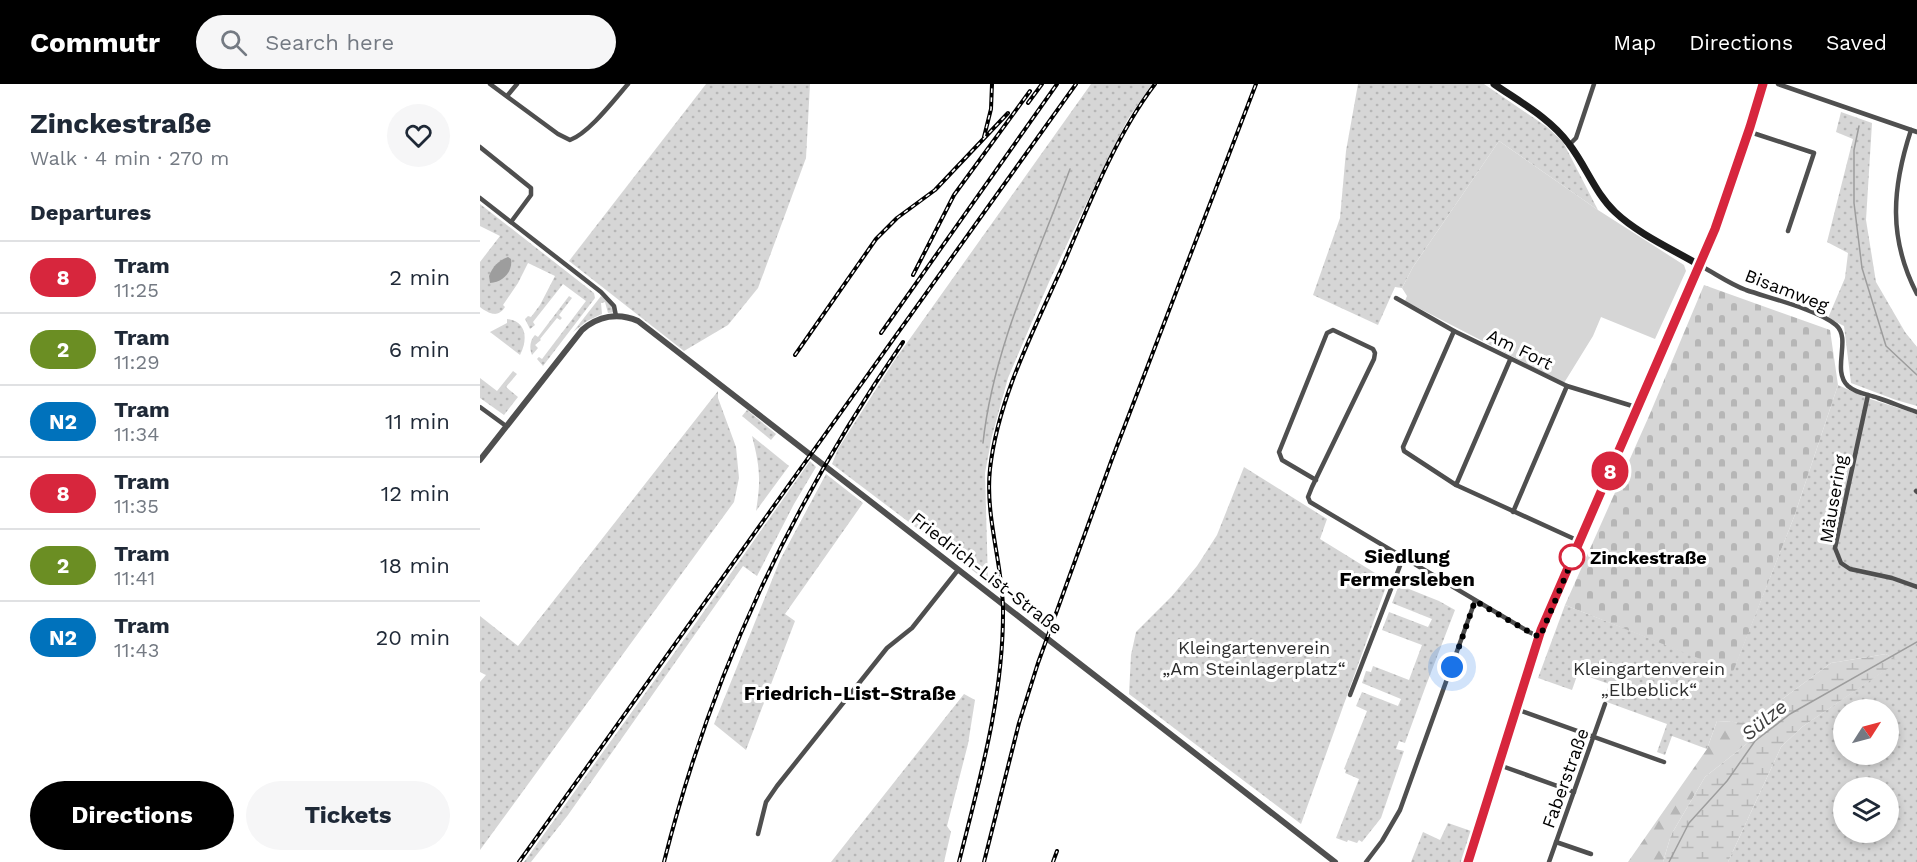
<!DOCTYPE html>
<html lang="en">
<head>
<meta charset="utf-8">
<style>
	:root { --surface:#fff; --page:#f6f6f7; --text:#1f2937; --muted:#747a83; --line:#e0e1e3; --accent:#000 }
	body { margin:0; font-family:"Work Sans",sans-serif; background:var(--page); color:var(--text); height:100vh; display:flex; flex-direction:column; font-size:22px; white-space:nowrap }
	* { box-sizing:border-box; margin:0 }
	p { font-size:20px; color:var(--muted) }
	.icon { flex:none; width:33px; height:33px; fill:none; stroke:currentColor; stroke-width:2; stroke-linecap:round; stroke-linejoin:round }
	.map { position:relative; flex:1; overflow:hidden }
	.drawer { display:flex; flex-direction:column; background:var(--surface); width:480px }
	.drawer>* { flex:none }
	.badge { padding:0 12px; border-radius:20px; font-size:21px; line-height:39px }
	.needle { width:39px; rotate:54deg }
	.controls { position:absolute; left:1353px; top:615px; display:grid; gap:12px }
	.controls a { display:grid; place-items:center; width:66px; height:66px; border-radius:50%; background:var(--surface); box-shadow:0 3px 9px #0003; font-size:30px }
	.you { position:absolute; width:30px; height:30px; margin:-15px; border:4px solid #fff; border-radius:50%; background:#1a73e8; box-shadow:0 0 0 9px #1a73e833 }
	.map>.badge { position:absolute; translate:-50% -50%; box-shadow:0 0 0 3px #fff }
	h2 { padding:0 30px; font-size:22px; line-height:54px }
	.round { display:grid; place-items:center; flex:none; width:63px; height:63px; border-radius:32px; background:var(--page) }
	.overview { display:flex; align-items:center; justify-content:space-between; height:102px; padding:0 30px }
	h1 { font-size:28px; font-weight:700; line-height:45px }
	.cta { display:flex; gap:12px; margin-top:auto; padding:12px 30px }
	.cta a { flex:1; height:69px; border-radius:36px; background:var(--accent); color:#fff; font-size:24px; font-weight:700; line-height:69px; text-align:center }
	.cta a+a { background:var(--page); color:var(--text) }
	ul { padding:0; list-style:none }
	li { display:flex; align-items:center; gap:18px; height:72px; padding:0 30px; border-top:2px solid var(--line) }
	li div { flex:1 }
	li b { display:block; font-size:22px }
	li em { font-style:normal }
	li .badge { min-width:66px; font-weight:700; text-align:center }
	header { display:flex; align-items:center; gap:36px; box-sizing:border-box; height:84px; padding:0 30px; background:var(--accent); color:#fff }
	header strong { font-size:28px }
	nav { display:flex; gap:33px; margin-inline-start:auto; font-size:21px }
	.search { width:420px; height:54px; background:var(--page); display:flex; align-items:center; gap:15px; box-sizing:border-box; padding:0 21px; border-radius:33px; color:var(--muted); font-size:22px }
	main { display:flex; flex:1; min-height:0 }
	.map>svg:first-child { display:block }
	.green { fill:url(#green-dots); fill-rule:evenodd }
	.forest { fill:url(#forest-firs) }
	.wetland { fill:url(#wetland-marsh) }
	.cemetery { fill:url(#cemetery-stones) }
	.pitch { fill:#d6d6d6 }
	.water { fill:#9d9d9d }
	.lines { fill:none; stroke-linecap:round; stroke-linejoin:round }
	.stream { stroke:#9d9d9d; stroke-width:1.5 }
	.minor { stroke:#4f4f4f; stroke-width:4.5 }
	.tertiary { stroke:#4f4f4f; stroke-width:6 }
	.secondary { stroke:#1c1c1c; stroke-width:7 }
	.tram { stroke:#000; stroke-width:1.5 }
	.rail-casing { stroke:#000; stroke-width:4 }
	.rail { stroke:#fff; stroke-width:1.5; stroke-dasharray:4.5; stroke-linecap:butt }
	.line-casing { stroke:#fff; stroke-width:14 }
	.line { stroke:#d7263d; stroke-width:9 }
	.walk { stroke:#000; stroke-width:6; stroke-dasharray:0 10.8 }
	.stop-dot { fill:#fff; stroke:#d7263d; stroke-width:3 }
	.labels { text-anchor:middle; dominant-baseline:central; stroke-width:6; stroke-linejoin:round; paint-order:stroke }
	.street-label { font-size:18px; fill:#000; stroke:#fff }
	.stop-label { font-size:18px; font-weight:bold; fill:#000; stroke:#fff; text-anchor:start }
	.park-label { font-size:18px; fill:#2d2d2d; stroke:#fff }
	.neighbourhood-label { font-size:20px; font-weight:bold; fill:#000; stroke:#fff }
	.water-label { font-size:20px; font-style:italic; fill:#3e3e3e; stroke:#fff }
</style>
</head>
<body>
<header>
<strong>Commutr</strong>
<div class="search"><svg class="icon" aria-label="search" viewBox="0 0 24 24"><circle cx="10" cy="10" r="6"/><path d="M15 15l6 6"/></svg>Search here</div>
<nav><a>Map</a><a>Directions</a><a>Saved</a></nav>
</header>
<main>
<section class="drawer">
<div class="overview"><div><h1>Zinckestraße</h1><p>Walk · 4 min · 270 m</p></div><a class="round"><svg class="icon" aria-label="heart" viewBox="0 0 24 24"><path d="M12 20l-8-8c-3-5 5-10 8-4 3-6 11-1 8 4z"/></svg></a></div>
<h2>Departures</h2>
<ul>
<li><span class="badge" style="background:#d7263d;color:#fff">8</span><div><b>Tram</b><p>11:25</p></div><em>2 min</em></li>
<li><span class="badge" style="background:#6b8e23;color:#fff">2</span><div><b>Tram</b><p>11:29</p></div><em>6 min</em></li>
<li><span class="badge" style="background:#0072bc;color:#fff">N2</span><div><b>Tram</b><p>11:34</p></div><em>11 min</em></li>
<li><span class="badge" style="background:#d7263d;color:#fff">8</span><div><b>Tram</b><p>11:35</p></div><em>12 min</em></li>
<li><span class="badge" style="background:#6b8e23;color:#fff">2</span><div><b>Tram</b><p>11:41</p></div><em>18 min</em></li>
<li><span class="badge" style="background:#0072bc;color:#fff">N2</span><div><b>Tram</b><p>11:43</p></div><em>20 min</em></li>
</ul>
<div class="cta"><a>Directions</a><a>Tickets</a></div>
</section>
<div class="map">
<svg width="1437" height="778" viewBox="0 0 1437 778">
	<defs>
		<pattern id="green-dots" width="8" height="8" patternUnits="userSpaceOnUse" patternTransform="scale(1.5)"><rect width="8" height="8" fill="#d6d6d6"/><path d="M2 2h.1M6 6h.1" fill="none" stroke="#b6b6b6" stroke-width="1.8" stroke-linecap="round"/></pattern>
		<pattern id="forest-firs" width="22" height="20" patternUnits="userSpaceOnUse" patternTransform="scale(1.5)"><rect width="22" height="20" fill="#d6d6d6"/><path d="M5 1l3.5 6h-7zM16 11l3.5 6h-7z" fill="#b6b6b6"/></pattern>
		<pattern id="wetland-marsh" width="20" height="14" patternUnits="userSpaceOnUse" patternTransform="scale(1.5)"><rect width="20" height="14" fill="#d6d6d6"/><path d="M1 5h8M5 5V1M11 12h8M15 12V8" fill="none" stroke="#b6b6b6"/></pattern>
		<pattern id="cemetery-stones" width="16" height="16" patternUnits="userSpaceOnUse" patternTransform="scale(1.5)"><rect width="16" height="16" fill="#d6d6d6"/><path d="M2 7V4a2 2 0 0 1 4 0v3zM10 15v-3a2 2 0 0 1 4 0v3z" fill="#b6b6b6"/></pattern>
	</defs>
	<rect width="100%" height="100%" fill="#fff"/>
	<g class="green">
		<polygon points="226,0 330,0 326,74 278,204 248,241 204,267 89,177"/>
		<polygon points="611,0 672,0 648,35 629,72 569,198 528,294 512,352 505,389 508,498 352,380 358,365 414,277"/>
		<polygon points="878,0 1004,0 1067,43 1083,58 1118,126 1019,57 933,183 922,204 915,203 898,241 833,211 860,134 866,67"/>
		<polygon points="1361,28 1392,39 1386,136 1396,198 1425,248 1437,263 1437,322 1416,316 1371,299 1364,242 1348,234 1365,194 1368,169 1347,158 1373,55 1356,48"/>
		<path d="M0 120 114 209 115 214 63 282 57 275 59 273 62 275 106 217 83 200 53 238 55 241 50 245 45 235 48 232 51 233 60 221 75 192 48 179 38 199 23 221 25 223C18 234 9 230 0 223V178L20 152 0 142Z"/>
		<path d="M89 212 92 214 79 231 82 234 80 236 77 234 60 255 61 256 55 261 58 264 52 271C49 264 50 256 55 251L58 253Z"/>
		<polygon points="121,212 136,222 137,226 136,228 128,229 125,218 121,219 122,230 107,237 93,248"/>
		<path d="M27 235C47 237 48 256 40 271L10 248 27 239Z"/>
		<polygon points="33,287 37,290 26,303 38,313 24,331 0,314 0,294 17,307"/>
		<path d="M1358 301 1387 314 1437 330V778H1248L1301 663 1322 643 1418 577 1406 570 1351 579 1270 639 1237 637 1227 665 1192 652 1185 671 1177 668 1187 640 1124 617 1129 600 1098 589 1092 606 1058 594 1085 521 1253 587 1314 433ZM1364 626H1408V670H1364ZM1364 704H1408V748H1364Z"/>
		<polygon points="238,307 238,314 256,363 259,394 254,418 0,766 0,598 6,591 0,588 0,532 38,562"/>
		<polygon points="267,326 296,350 291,356 262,332"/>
		<path d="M272 352 309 382 276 427C281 396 280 383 272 352Z"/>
		<polygon points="330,377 336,383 314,420 277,492 263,482 88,731 51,778 44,778 220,533"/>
		<polygon points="764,383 847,435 840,455 908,497 821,740 649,610 651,571 656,548 692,512 717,482 737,451"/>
		<polygon points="346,390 383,419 305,530 315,537 266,666 234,640 300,476"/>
		<polygon points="919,501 959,517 975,526 945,604 925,659 919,657 916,665 924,667 901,734 882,758 879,756 877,759 868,756 867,758 856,754 879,695 865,689 866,686 864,685 887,627 876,622 882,608 918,622 921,615 882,599 886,587 891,588 893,582 929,596 942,561 902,546 909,528 948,543 952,535 912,519"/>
		<polygon points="484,610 495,616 488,660 467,742 471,748 464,778 351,778"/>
		<polygon points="968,739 991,747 983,778 931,778 943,748 960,756"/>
	</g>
	<polygon class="forest" points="1237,637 1270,639 1274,654 1225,693 1191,751 1183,778 1148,778 1227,665"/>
	<polygon class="wetland" points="1406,570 1419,577 1322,643 1301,663 1248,778 1183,778 1191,751 1225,693 1274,654 1270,639 1351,579"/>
	<polygon class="cemetery" points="1224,201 1350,246 1358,301 1314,433 1253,588 1085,521 1169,332"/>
	<polygon class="pitch" points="1019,57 1118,126 1204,181 1206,187 1175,255 1121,233 1113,252 1084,299 925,217 927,212 922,204 933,183"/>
	<path class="water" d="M28 173 31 175C33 188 23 198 10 199L9 192C13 182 18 177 28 173Z"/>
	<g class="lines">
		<g class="stream">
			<polyline points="1379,42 1374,66 1374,119 1382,184 1406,262 1437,291"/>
			<path d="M503 359C513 264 557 174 590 85"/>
			<polyline points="1189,778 1209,739 1247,697 1275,657 1310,630 1437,558"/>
		</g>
		<g class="minor">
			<path d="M10 0 78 50 90 56C109 49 134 16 148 0"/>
			<polyline points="1298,0 1437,48"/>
			<polyline points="27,12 37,0"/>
			<path d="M1431 46C1412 104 1408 154 1437 210"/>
			<polyline points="1270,48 1334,69 1308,147"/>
			<polyline points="1090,60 1096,54 1114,0"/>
			<polyline points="0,63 51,104 51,111 31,138"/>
			<polyline points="0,114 121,208 134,222 136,232"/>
			<path d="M1221 182C1236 190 1250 200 1266 206 1289 214 1339 226 1356 241 1372 255 1351 286 1368 302 1377 310 1388 310 1398 314 1411 318 1424 324 1437 328"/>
			<polyline points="916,214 974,247 1087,302 1159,324"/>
			<polyline points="974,247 923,363 924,367 976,401 1101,458"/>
			<polyline points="1388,311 1355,464 1361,479 1370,485 1412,494 1437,503"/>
			<polyline points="0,323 26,342"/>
			<polyline points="836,396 802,376 799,368 847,249 853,246 893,265 895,269 894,275 832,403 828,413 830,418 1049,548 1060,553"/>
			<polyline points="976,401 1030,276"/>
			<polyline points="1436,407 1437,408"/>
			<polyline points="1033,428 1087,302"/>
			<polyline points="870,611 923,474"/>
			<polyline points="1036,625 1184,678"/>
			<polyline points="1019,681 1094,708"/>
			<polyline points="278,750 286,718 297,702 407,564 432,544 478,486"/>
			<polyline points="1076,758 1111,770"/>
			<polyline points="886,778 902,757 920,726 995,517"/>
			<polyline points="1069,778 1125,620"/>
		</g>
		<path class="tertiary" d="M0 376 102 246C118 232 138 228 158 237L855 778"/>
		<g class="secondary">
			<path d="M1014 0C1040 18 1070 34 1089 60 1106 82 1115 109 1135 128 1158 150 1194 166 1221 182"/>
			<polyline points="989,778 1062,547 1236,145 1253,100 1285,0"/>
		</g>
		<polyline class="tram" points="991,778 1063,547 1237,146 1254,100 1286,0"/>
		<defs>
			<g id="rail">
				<polyline points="548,19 562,0"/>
				<polyline points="504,53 511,25 512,0"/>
				<polyline points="433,191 474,111 550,7"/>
				<polyline points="401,249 577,0"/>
				<polyline points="315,271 396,155 417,134 455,106 528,29"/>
				<polyline points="39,778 596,0"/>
				<path d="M184 778C232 587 312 419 423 258"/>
				<path d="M479 778C500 694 524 611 523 524 522 478 505 432 510 385 518 314 554 246 583 181 608 122 636 51 675 0"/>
				<polyline points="504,778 539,639 558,579 632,375 776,0"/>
				<polyline points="573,778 577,767"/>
			</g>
		</defs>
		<use href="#rail" class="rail-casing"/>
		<use href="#rail" class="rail"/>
	</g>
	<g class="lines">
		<defs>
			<polyline id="line" points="988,778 1061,546 1235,145 1270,43 1283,0"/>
		</defs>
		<use href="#line" class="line-casing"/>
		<use href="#line" class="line"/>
		<polyline class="walk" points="972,583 995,517 1051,549 1060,553 1091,479 1092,473"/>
	</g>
	<circle class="stop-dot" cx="1092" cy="473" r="12"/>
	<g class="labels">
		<g class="street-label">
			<text transform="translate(1307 206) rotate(21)">Bisamweg</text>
			<text transform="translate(1040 265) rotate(26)">Am Fort</text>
			<text transform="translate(1353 415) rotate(-80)">Mäusering</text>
			<text transform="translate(507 489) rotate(38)">Friedrich-List-Straße</text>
			<text transform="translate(1085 694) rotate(-70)">Faberstraße</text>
		</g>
		<g class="stop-label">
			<text x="1110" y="473">Zinckestraße</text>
		</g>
		<g class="park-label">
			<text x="774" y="563">Kleingartenverein<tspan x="774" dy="21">„Am Steinlagerplatz“</tspan></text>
			<text x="1169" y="584">Kleingartenverein<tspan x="1169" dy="21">„Elbeblick“</tspan></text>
		</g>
		<g class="neighbourhood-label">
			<text x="927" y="472">Siedlung<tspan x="927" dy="23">Fermersleben</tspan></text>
			<text x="370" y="609">Friedrich-List-Straße</text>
		</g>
		<g class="water-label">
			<text transform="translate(1284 636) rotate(-39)">Sülze</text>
		</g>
	</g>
</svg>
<div class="controls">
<a><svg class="needle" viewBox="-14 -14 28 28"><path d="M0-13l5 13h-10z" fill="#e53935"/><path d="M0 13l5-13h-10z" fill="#747a83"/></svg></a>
<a><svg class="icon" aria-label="layers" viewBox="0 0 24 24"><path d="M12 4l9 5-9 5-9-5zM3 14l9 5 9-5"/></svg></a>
</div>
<div class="you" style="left:972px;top:583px"></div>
<b class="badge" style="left:1130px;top:387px;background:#d7263d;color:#fff">8</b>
</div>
</main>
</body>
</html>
